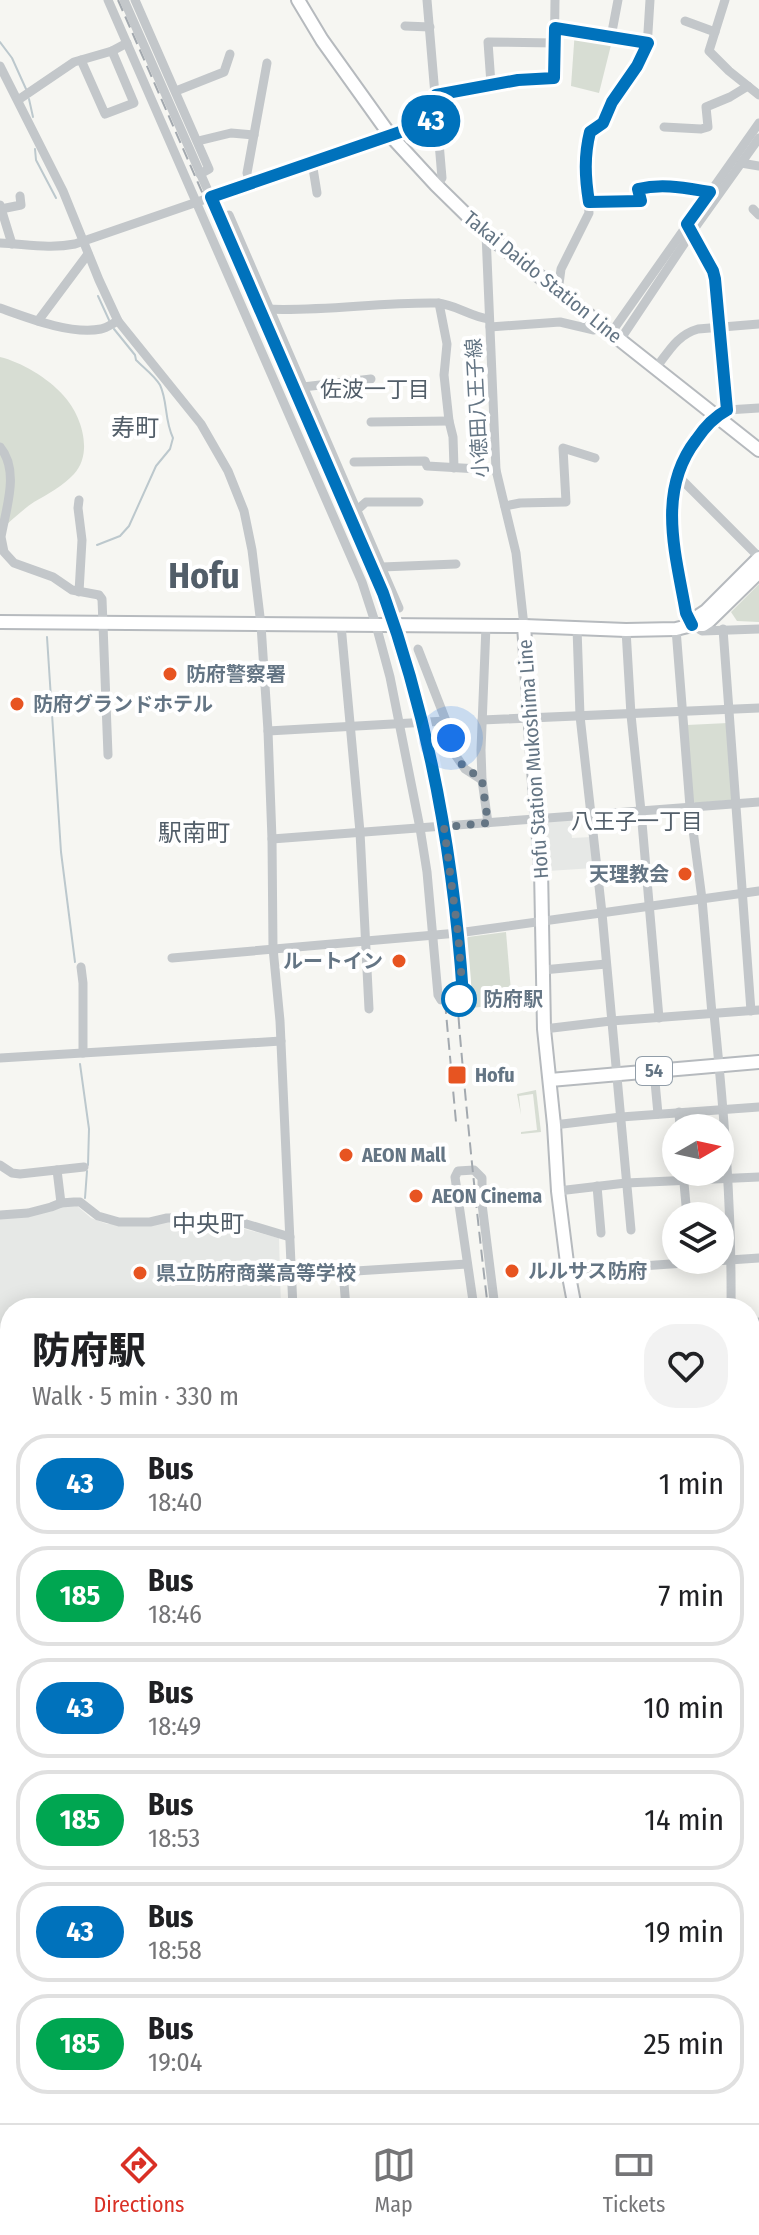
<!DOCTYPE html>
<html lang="en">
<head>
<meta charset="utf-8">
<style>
	:root { --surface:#fff; --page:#f2f2f2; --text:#202124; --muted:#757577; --line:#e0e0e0; --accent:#d93025 }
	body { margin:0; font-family:"Fira Sans Condensed","Noto Sans JP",sans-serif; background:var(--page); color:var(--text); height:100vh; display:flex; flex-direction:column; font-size:30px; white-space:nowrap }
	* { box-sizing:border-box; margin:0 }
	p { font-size:26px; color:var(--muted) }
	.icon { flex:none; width:44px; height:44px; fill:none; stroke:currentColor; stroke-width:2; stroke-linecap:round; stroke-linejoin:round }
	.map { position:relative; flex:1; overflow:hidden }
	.side { position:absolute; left:0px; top:1298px; width:760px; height:826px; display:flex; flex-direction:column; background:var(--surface); border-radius:32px 32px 0 0; box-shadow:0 4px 20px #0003 }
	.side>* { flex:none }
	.badge { padding:0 16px; border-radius:26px; font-size:28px; line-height:52px }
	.needle { width:52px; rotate:81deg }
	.fabs { position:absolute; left:662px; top:1114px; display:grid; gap:16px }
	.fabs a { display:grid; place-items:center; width:72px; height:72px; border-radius:50%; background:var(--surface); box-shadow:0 4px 20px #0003; font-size:40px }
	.you { position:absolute; width:40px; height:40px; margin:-20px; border:6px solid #fff; border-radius:50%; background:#1a73e8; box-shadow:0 0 0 12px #1a73e833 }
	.map>.badge { position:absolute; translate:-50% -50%; box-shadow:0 0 0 4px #fff }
	.round { display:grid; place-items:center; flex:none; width:84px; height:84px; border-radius:32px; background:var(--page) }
	.overview { display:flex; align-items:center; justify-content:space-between; height:136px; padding:0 32px }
	h1 { font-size:38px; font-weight:800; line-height:60px }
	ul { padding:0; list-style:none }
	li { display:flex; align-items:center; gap:24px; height:100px; margin:0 16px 12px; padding:0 16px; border:4px solid var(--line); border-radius:32px }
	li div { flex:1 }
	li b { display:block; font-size:30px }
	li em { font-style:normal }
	li .badge { min-width:88px; font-weight:700; text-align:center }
	.tabs { display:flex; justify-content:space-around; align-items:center; height:112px; border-top:2px solid var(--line); background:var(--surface); font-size:22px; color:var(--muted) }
	.tabs a { display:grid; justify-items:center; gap:4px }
	.tabs .current { color:var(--accent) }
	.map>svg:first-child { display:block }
	.built { fill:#e6e8e6 }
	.green { fill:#d7ddd3 }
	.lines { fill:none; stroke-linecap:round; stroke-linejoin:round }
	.stream { stroke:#bcc8cd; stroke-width:2 }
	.river { stroke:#bcc8cd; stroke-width:12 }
	.major-casing { stroke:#b6babe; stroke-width:16 }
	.minor { stroke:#c3c7ca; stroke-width:9 }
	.major { stroke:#fff; stroke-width:12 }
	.rail { stroke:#a3a9af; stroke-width:2; stroke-dasharray:12 6; stroke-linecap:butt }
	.line-casing { stroke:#fff; stroke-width:18 }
	.line { stroke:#0072bc; stroke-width:12 }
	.walk { stroke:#647584; stroke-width:8; stroke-dasharray:0 14.4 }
	.poi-dot { fill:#e75421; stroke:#fff; stroke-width:3 }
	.stop-dot { fill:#fff; stroke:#0072bc; stroke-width:4 }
	.labels { text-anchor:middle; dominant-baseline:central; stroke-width:8; stroke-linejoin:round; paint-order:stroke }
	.shield { fill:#fff; stroke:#929ea9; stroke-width:2 }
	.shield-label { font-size:18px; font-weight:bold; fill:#647584 }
	.street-label { font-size:20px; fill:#647584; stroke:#fff }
	.poi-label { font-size:20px; font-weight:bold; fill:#647584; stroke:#fff; text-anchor:start }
	.stop-label { font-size:20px; font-weight:bold; fill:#647584; stroke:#fff; text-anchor:start }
	.neighbourhood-label { font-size:22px; fill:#525e69; stroke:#fff }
	.quarter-label { font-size:24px; fill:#525e69; stroke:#fff }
	.town-label { font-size:36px; font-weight:bold; fill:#525e69; stroke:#fff }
</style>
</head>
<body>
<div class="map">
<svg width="759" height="2123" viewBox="0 0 759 2123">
	<rect width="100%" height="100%" fill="#f6f6f2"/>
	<g class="built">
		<polygon points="570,818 572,838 591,837 594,868 548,871 545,822"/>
		<polygon points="62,1205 76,1205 91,1218 107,1224 145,1224 173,1219 213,1221 279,1238 281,1308 10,1308 10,1341 0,1342 0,1218"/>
	</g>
	<g class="green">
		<polygon points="575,30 613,37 599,93 571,86"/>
		<path d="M0 357C21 362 48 378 63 395 81 414 94 452 74 474 63 486 48 494 34 502 22 510 11 521 0 530Z"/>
		<polygon points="759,584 759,622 737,621 731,612"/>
		<polygon points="728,723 732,800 695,803 693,801 687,725"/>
		<polygon points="506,932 512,1003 472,1008 466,939 468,937"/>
		<polygon points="536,1090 541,1132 521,1134 521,1132 537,1130 533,1094 519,1096 521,1115 517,1094"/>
	</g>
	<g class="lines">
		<g class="stream">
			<polyline points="0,42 12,58 26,89"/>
			<polyline points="29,99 33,117"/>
			<polyline points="35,149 36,160 56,198"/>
			<polyline points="98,296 109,320"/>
			<path d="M97 545 120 536 129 526 156 466 170 449 173 438C164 419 168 402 160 385 155 376 144 368 136 360L135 355 114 329"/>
			<polyline points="47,637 61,852 75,962"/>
			<polyline points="80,1064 89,1129 88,1165"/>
			<polyline points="85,1198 87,1171"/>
			<polyline points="554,2123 558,2114"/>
		</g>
		<g class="river">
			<polyline points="0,1981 10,1978"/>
			<polyline points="750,2065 759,2064"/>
		</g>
		<defs>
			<g id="major">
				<polyline points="298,0 322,40 390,135 436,185 486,234 759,450"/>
				<polyline points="0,622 524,626 626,630 676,629 692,625 703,625 709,621 759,572"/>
				<polyline points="692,625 697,617 706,611 759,558"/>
				<polyline points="524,626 541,869 544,1029 554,1125 558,1191 568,1271 575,1308"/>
				<polyline points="550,1080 759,1062"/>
				<polyline points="0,1625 10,1628"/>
			</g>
		</defs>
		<use href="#major" class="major-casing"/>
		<g class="minor">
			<polyline points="108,0 362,582 376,625 390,677 420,828 427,872 438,995 441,1000 444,1000"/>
			<polyline points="124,0 315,434 397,630 422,723 444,827 458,933 463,996 459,999"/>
			<polyline points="135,0 209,169 200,174"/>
			<polyline points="427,0 442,178 436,185"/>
			<polyline points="725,0 709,51 729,71 759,95"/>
			<polyline points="685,21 715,32"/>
			<polyline points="405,26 430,27"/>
			<polyline points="555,28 648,43"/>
			<polyline points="611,37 618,0"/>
			<polyline points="81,60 105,114 134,103 112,51"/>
			<polyline points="0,66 63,191 99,280 118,321 201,424 228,471 244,511 252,550 261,625 268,731 272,839 273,948 280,1021 293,1308"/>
			<polyline points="491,84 488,42 555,43"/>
			<polyline points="176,91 224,72 230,54"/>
			<polyline points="436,95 518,80 554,78 555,0"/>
			<polyline points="18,100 74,62 112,51 127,43"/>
			<polyline points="664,127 701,129 708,127 706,107 730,97 748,86"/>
			<polyline points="198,141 231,133 254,135"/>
			<polyline points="312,162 317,193"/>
			<polyline points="741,163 759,166"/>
			<polyline points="250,183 247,173 267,63"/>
			<polyline points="589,202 641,201 638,189 664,185 710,192"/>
			<polyline points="0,205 12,244"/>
			<polyline points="1,209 21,205 20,196"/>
			<polyline points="753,209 759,215"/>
			<polyline points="220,218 229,215 399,608"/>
			<path d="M687 224 713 271 715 279 727 410C714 417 705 429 696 440 656 492 676 555 686 613L692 625 702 631 759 629"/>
			<polyline points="486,234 496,470 516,553 524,626"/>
			<path d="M0 243C25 244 50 249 75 244L438 119"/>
			<polyline points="558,292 561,269 589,213 585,161 590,132 603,123 612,102 647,48 650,0"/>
			<polyline points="439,303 447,344 444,375 449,421 453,437 454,468"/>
			<path d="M0 308C28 318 71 335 101 329 107 328 113 323 118 321"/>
			<path d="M264 309C321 312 379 302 437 303 455 304 471 317 489 319"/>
			<polyline points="38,321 88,254"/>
			<polyline points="490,327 560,322 594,330 602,326"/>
			<polyline points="611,333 759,123"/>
			<polyline points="620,340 692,232 759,138"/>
			<path d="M656 368C669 351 677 335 698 329L759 324"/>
			<polyline points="303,387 371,379"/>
			<polyline points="727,410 759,408"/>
			<polyline points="371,422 449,421"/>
			<path d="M0 447C20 471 6 508 1 537L4 552 14 563 53 577 72 590 99 595 102 599 108 755"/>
			<polyline points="354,462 425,461 427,466 496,470"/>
			<polyline points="678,476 759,557"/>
			<polyline points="79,500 78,508 82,540 79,592"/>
			<polyline points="505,506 520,503 566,502 563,448 595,458"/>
			<polyline points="357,510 366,502 419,502"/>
			<polyline points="382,567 456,564"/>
			<polyline points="341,625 360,832 369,1009"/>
			<polyline points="486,626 481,750 482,780 488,823"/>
			<polyline points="577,628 580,716 602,913 631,1230"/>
			<polyline points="676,629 690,807 702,899 712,1014"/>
			<polyline points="723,629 751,1011"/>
			<polyline points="626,630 631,715 641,811 659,1018"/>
			<polyline points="418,649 446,721 456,756 465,769 482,780"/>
			<polyline points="482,720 759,708"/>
			<polyline points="268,731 446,721"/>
			<polyline points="272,839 759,802"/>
			<polyline points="172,958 458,933 759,891"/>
			<polyline points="81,967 83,983 83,1053"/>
			<polyline points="543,970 606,964"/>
			<path d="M714 1014C724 1112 732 1209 731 1308"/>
			<polyline points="544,1029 611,1021 759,1010"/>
			<polyline points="0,1058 281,1041"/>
			<polyline points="654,1071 658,1114"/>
			<polyline points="679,1112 680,1128"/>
			<polyline points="554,1125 621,1117 759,1107"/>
			<polyline points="0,1165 12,1173 20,1174 84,1167"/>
			<polyline points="57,1170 61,1203"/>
			<polyline points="683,1172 687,1216"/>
			<polyline points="597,1186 601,1233"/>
			<polyline points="558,1191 626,1183 759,1177"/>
			<polyline points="0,1215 28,1213 51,1207 61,1203 74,1202 80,1202 98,1216 119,1222 150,1222 167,1218 223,1217 290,1237"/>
			<polyline points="343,1271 346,1308"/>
			<polyline points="568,1271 759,1258"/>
			<polyline points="292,1275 467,1264"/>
			<polyline points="474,1308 455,1177 458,1171 474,1170 482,1178 482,1204 495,1308"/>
			<polyline points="750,1323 759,1322"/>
			<polyline points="0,1423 10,1423"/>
			<polyline points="750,1440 759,1439"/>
			<polyline points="0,1532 10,1524"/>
			<polyline points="750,1587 759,1587"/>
			<polyline points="750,1643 759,1642"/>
			<polyline points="0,1683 10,1681"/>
			<polyline points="750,1742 759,1741"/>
			<polyline points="0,1751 10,1745"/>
			<polyline points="0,1776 10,1793"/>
			<polyline points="0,1838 10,1833"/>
			<polyline points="0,1859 10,1875"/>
			<polyline points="0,1936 8,1950"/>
			<polyline points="753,1948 759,2042"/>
			<polyline points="0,1998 10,1998"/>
			<polyline points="0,2062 10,2051"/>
			<polyline points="91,2114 106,2123"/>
			<polyline points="236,2114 236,2123"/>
			<polyline points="375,2114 376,2123"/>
			<polyline points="414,2114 414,2123"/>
			<polyline points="498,2114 499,2123"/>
			<polyline points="545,2114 545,2123"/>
			<polyline points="570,2114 571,2123"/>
			<polyline points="685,2114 686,2123"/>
		</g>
		<use href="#major" class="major"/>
		<g class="rail">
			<path d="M118 0 359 551C403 659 432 774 447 891 454 939 456 988 460 1036 468 1127 477 1217 488 1308"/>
			<polyline points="445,1002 456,1122"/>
			<polyline points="564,2114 565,2123"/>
		</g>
	</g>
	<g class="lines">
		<defs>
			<path id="line" d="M459 999 463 996C454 859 430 722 383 593L211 197 438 119 436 95 518 80 554 78 555 28 648 43 637 66 612 102 603 123 590 132C584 156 585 177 589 202L641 201 638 189C663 183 685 188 710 192L687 224 713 271 715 279 727 410C714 417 704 428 696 440 656 492 676 555 686 613L692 625"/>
		</defs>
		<use href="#line" class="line-casing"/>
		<use href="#line" class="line"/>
		<polyline class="walk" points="451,738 460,763 482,780 488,823 444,827 458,933 463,996 459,999"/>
	</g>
	<g class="poi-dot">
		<circle cx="170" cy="674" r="8"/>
		<circle cx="17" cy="704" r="8"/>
		<circle cx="685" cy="874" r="8"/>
		<circle cx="399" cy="961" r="8"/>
		<rect x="447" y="1065" width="20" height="20" rx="4"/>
		<circle cx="346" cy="1155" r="8"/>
		<circle cx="416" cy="1196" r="8"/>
		<circle cx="512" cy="1271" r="8"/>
		<circle cx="140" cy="1273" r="8"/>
	</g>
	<circle class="stop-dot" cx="459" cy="999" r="16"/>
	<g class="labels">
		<rect class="shield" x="636" y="1057" width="36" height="28" rx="6"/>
		<g class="shield-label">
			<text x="654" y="1071">54</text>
		</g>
		<g class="street-label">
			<text transform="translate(543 277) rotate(39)">Takai Daido Station Line</text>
			<text transform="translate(477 408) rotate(-93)">小徳田八王子線</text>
			<text transform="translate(533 759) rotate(-94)">Hofu Station Mukoshima Line</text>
		</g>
		<g class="poi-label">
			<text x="186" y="674">防府警察署</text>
			<text x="33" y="704">防府グランドホテル</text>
			<text x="669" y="874" text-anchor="end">天理教会</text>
			<text x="383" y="961" text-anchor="end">ルートイン</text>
			<text x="475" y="1075">Hofu</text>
			<text x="362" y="1155">AEON Mall</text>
			<text x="432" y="1196">AEON Cinema</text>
			<text x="528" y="1271">ルルサス防府</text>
			<text x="156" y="1273">県立防府商業高等学校</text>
		</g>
		<g class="stop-label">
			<text x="483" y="999">防府駅</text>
		</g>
		<g class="neighbourhood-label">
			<text x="375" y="389">佐波一丁目</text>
			<text x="637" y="821">八王子一丁目</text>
		</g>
		<g class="quarter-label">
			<text x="135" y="428">寿町</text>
			<text x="194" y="833">駅南町</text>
			<text x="208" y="1224">中央町</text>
		</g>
		<g class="town-label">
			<text x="204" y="576">Hofu</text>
		</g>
	</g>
</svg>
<div class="fabs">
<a><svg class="needle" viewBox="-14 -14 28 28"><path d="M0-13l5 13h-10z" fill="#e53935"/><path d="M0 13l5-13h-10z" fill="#757577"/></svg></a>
<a><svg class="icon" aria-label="layers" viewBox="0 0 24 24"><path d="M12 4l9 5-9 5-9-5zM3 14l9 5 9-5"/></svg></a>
</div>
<div class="you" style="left:451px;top:738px"></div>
<b class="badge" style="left:431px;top:121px;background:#0072bc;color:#fff">43</b>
<section class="side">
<div class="overview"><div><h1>防府駅</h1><p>Walk · 5 min · 330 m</p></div><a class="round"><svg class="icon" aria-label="heart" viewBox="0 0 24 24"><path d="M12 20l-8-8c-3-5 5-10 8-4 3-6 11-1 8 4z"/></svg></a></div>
<ul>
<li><span class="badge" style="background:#0072bc;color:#fff">43</span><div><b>Bus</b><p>18:40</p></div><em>1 min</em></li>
<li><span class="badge" style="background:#00a651;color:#fff">185</span><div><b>Bus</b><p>18:46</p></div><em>7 min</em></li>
<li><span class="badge" style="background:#0072bc;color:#fff">43</span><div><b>Bus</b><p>18:49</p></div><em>10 min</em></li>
<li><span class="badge" style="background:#00a651;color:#fff">185</span><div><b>Bus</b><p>18:53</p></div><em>14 min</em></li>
<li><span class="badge" style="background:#0072bc;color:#fff">43</span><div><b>Bus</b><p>18:58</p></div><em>19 min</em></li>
<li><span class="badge" style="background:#00a651;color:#fff">185</span><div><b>Bus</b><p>19:04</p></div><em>25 min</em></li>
</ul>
</section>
</div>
<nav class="tabs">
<a class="current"><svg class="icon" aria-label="directions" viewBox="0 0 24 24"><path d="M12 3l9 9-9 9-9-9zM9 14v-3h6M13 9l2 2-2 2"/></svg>Directions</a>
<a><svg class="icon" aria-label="map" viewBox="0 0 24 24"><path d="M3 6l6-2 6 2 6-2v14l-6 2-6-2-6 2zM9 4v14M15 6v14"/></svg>Map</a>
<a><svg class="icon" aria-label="tickets" viewBox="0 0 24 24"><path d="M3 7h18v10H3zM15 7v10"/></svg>Tickets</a>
</nav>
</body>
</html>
